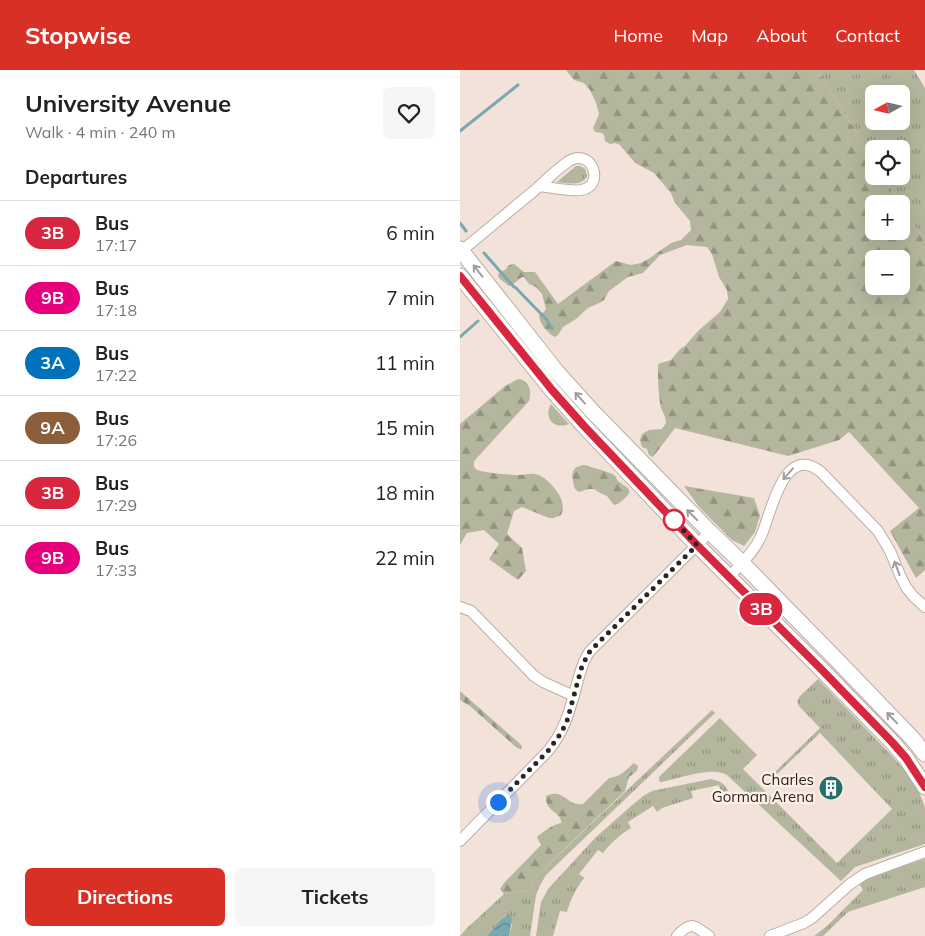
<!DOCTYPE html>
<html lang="en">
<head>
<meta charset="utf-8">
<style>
	:root { --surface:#fff; --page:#f6f6f6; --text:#222; --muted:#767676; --line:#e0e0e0; --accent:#d93025 }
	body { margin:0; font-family:Mulish,sans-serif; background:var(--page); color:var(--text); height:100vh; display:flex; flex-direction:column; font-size:19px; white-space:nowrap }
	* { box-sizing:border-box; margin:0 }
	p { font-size:16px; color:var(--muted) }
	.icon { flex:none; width:28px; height:28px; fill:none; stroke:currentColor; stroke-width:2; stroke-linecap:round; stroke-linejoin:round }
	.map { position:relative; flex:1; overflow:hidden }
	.sheet { display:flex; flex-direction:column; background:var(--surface); width:460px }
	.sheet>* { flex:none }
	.badge { padding:0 10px; border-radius:16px; font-size:18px; line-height:32px }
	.needle { width:32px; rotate:262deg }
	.controls { position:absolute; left:405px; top:15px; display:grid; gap:10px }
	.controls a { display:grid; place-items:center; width:45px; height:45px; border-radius:8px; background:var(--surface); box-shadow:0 5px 20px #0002; font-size:25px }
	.you { position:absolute; width:25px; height:25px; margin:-12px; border:4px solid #fff; border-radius:50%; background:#1a73e8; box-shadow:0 0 0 8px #1a73e833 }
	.map>.badge { position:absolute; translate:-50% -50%; box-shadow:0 0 0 2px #fff }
	h2 { padding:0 25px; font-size:19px; line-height:45px }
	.round { display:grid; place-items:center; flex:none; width:52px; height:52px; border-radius:8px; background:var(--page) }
	.head { display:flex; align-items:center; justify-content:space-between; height:85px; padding:0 25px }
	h1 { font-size:24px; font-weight:700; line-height:38px }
	.action { display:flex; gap:10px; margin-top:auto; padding:10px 25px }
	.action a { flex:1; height:58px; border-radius:8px; background:var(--accent); color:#fff; font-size:20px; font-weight:700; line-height:58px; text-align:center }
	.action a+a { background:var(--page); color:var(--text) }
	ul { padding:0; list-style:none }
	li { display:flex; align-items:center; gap:15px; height:65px; padding:0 25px; border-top:1px solid var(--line) }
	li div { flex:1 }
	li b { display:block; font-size:19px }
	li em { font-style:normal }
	li .badge { min-width:55px; font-weight:700; text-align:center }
	header { display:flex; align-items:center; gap:30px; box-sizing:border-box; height:70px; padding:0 25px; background:var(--accent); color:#fff }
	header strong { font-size:24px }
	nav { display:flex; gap:28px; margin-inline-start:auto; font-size:18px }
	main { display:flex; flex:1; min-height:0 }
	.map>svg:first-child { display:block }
	.grass { fill:url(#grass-tufts); fill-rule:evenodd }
	.forest { fill:url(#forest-firs); fill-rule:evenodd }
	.water { fill:url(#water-waves) }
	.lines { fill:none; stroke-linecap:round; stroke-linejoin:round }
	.stream { stroke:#79a8af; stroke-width:3 }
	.street-casing { stroke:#bcada5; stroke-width:12 }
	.secondary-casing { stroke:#bcada5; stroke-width:17 }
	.street { stroke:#fff; stroke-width:10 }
	.secondary { stroke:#fff; stroke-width:15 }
	.oneway { stroke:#a09d9c }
	.line-casing { stroke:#fff; stroke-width:11 }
	.line { stroke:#d7263d; stroke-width:8 }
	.walk { stroke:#2b2522; stroke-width:5; stroke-dasharray:0 9 }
	.stop-dot { fill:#fff; stroke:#d7263d; stroke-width:2.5 }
	.labels { text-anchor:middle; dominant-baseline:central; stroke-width:4.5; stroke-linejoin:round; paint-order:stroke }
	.poi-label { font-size:15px; fill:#2b2522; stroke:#fff0e7; text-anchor:end }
</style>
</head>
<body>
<header>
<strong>Stopwise</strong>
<nav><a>Home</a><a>Map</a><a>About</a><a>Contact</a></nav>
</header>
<main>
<section class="sheet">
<div class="head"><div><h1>University Avenue</h1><p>Walk · 4 min · 240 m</p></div><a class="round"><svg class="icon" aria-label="heart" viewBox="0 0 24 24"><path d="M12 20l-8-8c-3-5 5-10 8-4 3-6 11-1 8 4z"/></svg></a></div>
<h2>Departures</h2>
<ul>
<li><span class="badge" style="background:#d7263d;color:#fff">3B</span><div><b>Bus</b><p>17:17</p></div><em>6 min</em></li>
<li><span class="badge" style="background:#e6007e;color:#fff">9B</span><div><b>Bus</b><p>17:18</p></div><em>7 min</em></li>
<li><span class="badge" style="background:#0072bc;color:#fff">3A</span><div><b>Bus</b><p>17:22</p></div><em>11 min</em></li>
<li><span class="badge" style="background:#8b5e3c;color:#fff">9A</span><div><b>Bus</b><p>17:26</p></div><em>15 min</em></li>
<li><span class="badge" style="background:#d7263d;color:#fff">3B</span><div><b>Bus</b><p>17:29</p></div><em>18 min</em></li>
<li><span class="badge" style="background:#e6007e;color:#fff">9B</span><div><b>Bus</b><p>17:33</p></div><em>22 min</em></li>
</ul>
<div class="action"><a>Directions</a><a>Tickets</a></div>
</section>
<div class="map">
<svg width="465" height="866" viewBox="0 0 465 866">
	<defs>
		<pattern id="grass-tufts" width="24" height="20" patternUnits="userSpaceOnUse" patternTransform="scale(1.25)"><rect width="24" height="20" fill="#b4b69d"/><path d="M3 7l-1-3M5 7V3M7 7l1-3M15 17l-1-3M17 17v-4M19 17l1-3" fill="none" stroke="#939480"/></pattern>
		<pattern id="forest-firs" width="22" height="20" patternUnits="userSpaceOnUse" patternTransform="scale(1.25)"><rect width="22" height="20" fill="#b4b69d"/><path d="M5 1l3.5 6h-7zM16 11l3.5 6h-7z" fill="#939480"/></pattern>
		<pattern id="water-waves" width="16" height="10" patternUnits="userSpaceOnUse" patternTransform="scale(1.25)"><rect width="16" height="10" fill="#79a8af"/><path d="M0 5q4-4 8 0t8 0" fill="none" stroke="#63898e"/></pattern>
	</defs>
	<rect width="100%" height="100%" fill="#f2e2da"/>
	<g class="grass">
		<path d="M357 0H454L465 18V173L423 106H441V79H414V91ZM414 24H441V51H414Z"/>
		<path d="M116 96H120L125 99 127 106C122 117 107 113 97 112Z"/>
		<path d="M91 334 109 354C94 360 83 348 91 334Z"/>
		<path d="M358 609 434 688C447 703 460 719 465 738 465 748 465 764 465 774L395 797 381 811 269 707C267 705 264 703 262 703 248 698 216 709 201 712L199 711V707L202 704 260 648 297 685 283 699 377 793 432 739 360 663 317 704 315 702 360 658 339 636 337 631 340 626Z"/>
		<polygon points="252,640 255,643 86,805 79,817 76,825 70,866 49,866 52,855 45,846 27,866 0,866 6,859 44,824 71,820 73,809"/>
		<path d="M251 709C259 711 265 713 268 721L261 722 259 715 231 721 233 728 202 738 197 742 193 736 168 752 171 758C160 764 150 774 143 783L138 780 119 804 124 808C116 818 110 831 107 842L100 841 93 866H76L81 832 88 819 136 767 170 737 183 726 192 721Z"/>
		<polygon points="465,789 465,817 388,842 363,866 354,866 366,857 403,820 399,813 402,810"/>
	</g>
	<g class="forest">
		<path d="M106 0H357L414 91V106H423L440 134H414V161H441V135L465 173V500L456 508 430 461 459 438 389 362 379 370 328 386 215 358 193 387 189 385 187 379 182 377 180 370 182 364 189 360 202 359 206 353C206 347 203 343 201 338 198 323 198 309 198 294L211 290 220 279 225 276 238 261 260 242 268 229 267 220 259 207 252 184 247 177 227 175 200 185 183 203 168 207 149 221 144 230 139 233 128 238 116 249 103 257 98 265 95 267C88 264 79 253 79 245L83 243 86 239 82 224 76 217 69 214 64 207H62L52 215 49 216 39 208 38 206 39 203 45 200 49 195 54 194 64 202H75L98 234 156 191 171 195 181 193 190 188 211 173 221 170 231 160 230 151 215 133 211 123 194 103 175 93 160 75 155 73 150 74 145 71 144 65 142 63 135 62 133 58 139 44 136 33 130 20 124 13 114 10ZM414 189H441V216H414Z"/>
		<path d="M58 309C70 310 72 322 69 331L15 390C13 393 13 397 17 400 24 403 51 405 60 405 65 405 70 403 75 404 85 406 93 416 98 423 103 430 104 439 101 445L94 448H89L62 437 54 441 47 464 62 478 66 501 58 510 29 489 39 474 24 460 7 463 0 475V354L45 316Z"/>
		<path d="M123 395C126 395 152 403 154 405 156 406 156 409 158 411 165 417 176 419 164 429 160 432 159 434 154 435L147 426 142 424 134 419H128L119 422C114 419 114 417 113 411 111 402 113 397 123 395Z"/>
		<polygon points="224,416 294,428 300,446 295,462 284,476 272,470 239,437"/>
		<polygon points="0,621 59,673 62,676 61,679 57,678 10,636 0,630"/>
		<path d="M174 693 178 696 177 701 169 707 165 721 73 809 71 820 44 824 40 819 44 813 81 775 77 767C84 761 92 755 101 753 102 741 85 743 86 726 104 717 107 737 123 734L149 708C160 707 166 700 174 693Z"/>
	</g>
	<polygon class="water" points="47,845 50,846 52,849 49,866 27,866 41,850"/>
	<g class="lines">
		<g class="stream">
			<polyline points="0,61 58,15"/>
			<polyline points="0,153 6,161"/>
			<polyline points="24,183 54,217"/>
			<polyline points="55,217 87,250 92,259"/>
			<polyline points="0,267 18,251"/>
		</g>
		<defs>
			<g id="street">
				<path d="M0 182C25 162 49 141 74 121 85 111 97 99 109 91 132 77 146 116 121 120 112 122 89 117 79 116"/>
				<path d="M269 507C281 494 295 481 302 464 311 443 324 372 361 402L418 461 430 481 440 505 446 517 453 526 465 537"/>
				<polyline points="0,537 11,541 74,606 83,612 114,626"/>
				<path d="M0 771 88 681C106 660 111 635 118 610 121 600 123 590 130 581L250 462"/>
				<path d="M217 866C231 850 234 856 249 866"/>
				<polyline points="310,866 344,853 352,848 390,814 405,804 465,782"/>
			</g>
			<g id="secondary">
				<polyline points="0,179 96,301 132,341 250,462 282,493 375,588 452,668 465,684"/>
				<polyline points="0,206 92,320 124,356 237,475 360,598 432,672 446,688 465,717"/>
			</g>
		</defs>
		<use href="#street" class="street-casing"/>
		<use href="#secondary" class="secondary-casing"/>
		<use href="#street" class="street"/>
		<use href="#secondary" class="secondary"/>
	</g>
	<defs><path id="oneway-shaft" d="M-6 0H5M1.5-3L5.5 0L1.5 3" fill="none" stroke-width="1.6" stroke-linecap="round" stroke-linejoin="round" transform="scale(1.25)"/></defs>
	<g class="oneway">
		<use href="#oneway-shaft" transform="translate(18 201) rotate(-128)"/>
		<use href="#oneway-shaft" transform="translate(120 328) rotate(-132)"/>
		<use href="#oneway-shaft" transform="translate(328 404) rotate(132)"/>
		<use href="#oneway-shaft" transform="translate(232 445) rotate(-135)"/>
		<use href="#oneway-shaft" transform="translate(437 498) rotate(-110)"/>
		<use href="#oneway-shaft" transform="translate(432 648) rotate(-134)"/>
	</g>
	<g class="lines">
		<defs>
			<polyline id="line" points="0,206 92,320 124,356 237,475 360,598 432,672 446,688 465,717"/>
		</defs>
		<use href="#line" class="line-casing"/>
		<use href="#line" class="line"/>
		<polyline class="walk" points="38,732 88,681 101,663 107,651 122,596 130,581 237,475 214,450"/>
	</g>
	<defs>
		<symbol id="building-disc" viewBox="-11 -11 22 22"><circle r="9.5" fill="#256f6b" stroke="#fff0e7"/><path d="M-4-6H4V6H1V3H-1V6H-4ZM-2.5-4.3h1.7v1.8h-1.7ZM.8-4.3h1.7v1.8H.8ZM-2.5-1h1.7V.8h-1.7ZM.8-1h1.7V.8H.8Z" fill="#fff"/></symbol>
	</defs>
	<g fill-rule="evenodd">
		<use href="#building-disc" x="357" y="704" width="28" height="28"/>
	</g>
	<circle class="stop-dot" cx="214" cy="450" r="10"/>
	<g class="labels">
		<g class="poi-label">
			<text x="354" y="709">Charles<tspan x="354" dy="17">Gorman Arena</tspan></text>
		</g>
	</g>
</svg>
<div class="controls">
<a><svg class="needle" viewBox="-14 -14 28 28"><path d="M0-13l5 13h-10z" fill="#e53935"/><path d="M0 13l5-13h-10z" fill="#767676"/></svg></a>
<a><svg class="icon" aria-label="locate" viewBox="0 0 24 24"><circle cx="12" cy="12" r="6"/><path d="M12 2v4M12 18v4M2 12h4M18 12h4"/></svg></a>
<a>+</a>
<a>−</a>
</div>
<div class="you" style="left:38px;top:732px"></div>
<b class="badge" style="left:301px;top:539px;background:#d7263d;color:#fff">3B</b>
</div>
</main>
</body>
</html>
